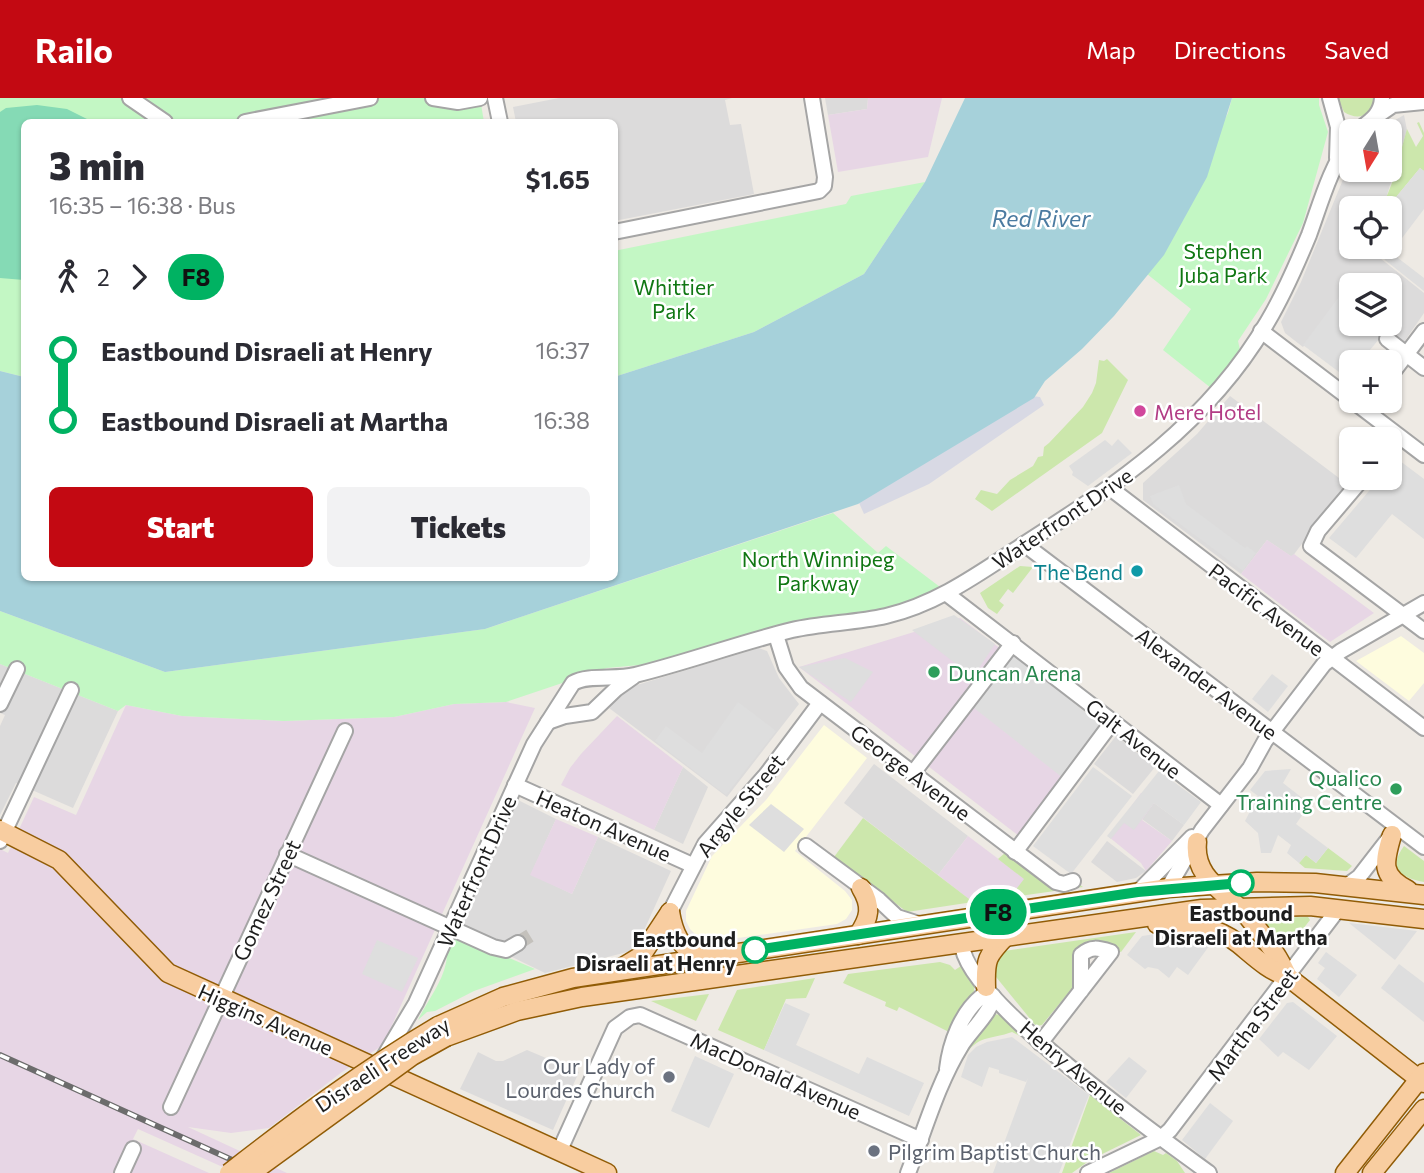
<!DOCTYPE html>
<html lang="en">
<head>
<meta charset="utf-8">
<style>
	:root { --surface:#fff; --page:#f2f2f3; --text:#2b2b33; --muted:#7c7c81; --accent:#c30912 }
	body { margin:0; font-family:Commissioner,sans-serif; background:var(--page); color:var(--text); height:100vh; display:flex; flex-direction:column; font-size:26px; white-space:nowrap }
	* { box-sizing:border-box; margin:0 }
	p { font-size:23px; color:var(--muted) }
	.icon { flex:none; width:38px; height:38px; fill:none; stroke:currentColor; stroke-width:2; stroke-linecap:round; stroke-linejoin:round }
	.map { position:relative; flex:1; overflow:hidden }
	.panel { position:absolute; left:21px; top:21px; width:597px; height:462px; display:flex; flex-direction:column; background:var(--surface); border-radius:10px; box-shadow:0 2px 5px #0004 }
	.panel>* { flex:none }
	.badge { padding:0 14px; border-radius:23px; font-size:24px; line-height:46px }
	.needle { width:46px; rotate:191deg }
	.controls { position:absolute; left:1339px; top:21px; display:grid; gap:14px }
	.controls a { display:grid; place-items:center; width:63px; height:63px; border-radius:10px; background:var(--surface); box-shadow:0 2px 5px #0004; font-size:35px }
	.map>.badge { position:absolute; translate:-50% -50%; box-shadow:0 0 0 4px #fff }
	.legs { display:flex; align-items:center; gap:10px; height:77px; padding:0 28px; font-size:23px }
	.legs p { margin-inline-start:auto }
	.summary { display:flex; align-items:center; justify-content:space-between; height:119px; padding:0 28px }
	h1 { font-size:38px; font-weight:800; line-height:52px }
	.button { display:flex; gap:14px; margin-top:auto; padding:14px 28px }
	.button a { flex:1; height:80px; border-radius:10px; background:var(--accent); color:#fff; font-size:28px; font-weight:800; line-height:80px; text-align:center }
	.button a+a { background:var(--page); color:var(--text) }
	ul { padding:0 28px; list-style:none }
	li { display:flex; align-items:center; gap:24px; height:70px; font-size:26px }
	li i { display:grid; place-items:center; width:10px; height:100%; margin:0 9px; background:currentColor }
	li i::after { content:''; width:18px; height:18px; margin:-9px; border:5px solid; border-radius:50%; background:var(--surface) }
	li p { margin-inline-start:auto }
	li:first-child i { background:linear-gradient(#0000 50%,currentColor 0) }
	li:last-child i { background:linear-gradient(currentColor 50%,#0000 0) }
	header { display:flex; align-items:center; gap:42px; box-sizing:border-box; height:98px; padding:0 35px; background:var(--accent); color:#fff }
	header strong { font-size:33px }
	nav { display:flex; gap:38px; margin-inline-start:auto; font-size:24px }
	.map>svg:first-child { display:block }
	.residential { fill:#dcdbdb }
	.industrial { fill:#e7d6e5 }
	.education { fill:#fefcde }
	.grass { fill:#cce7ac }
	.park { fill:#c3f7c4 }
	.pitch { fill:#85dab5 }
	.parking { fill:#dedede }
	.plaza { fill:#d8d9e4 }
	.water { fill:#a6d1da }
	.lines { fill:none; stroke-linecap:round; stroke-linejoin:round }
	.minor-tunnel { stroke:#c4c1bc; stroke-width:14; stroke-dasharray:14 7; stroke-linecap:butt }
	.minor-casing { stroke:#a5a5a5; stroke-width:18 }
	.major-casing { stroke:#915c06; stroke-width:21 }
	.minor { stroke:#fff; stroke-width:14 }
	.major { stroke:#f8cda0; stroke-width:18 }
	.rail-casing { stroke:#6c6c6c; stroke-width:6 }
	.rail { stroke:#fff; stroke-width:3.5; stroke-dasharray:10; stroke-linecap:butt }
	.major-bridge-casing { stroke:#915c06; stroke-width:21; stroke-linecap:butt }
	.major-bridge { stroke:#f8cda0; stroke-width:18 }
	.line-1-casing { stroke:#fff; stroke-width:16 }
	.line-1 { stroke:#00b262; stroke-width:10 }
	.hotel-dot { fill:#d1479c; stroke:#fff; stroke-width:2.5 }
	.culture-dot { fill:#0f9aa8; stroke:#fff; stroke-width:2.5 }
	.leisure-dot { fill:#2e9e5b; stroke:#fff; stroke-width:2.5 }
	.stop-1-dot { fill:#fff; stroke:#00b262; stroke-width:3.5 }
	.worship-dot { fill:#6b7280; stroke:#fff; stroke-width:2.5 }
	.labels { text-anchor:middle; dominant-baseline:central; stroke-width:5; stroke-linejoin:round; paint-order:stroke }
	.park-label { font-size:21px; fill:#107713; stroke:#fff }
	.hotel-label { font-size:21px; fill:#b23c85; stroke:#fff; text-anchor:start }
	.street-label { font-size:21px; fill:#1e1e1e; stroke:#fff }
	.culture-label { font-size:21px; fill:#0d838f; stroke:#fff; text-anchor:end }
	.leisure-label { font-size:21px; fill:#27864d; stroke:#fff; text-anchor:start }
	.stop-label { font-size:21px; font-weight:bold; fill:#1e1e1e; stroke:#fff }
	.worship-label { font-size:21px; fill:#5b616d; stroke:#fff; text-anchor:end }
	.water-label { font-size:23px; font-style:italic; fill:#4b7ba1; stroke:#fff }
</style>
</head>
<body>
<header>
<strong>Railo</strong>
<nav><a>Map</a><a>Directions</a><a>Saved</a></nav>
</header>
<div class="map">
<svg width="1424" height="1075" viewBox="0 0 1424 1075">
	<rect width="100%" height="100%" fill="#eeeae4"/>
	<g class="residential">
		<polygon points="559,0 732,0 725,2 730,27 741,26 754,96 614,123 614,24 516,24 513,9"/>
		<polygon points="825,0 868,0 867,11 828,17"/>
		<polygon points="1404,17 1407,32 1383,110 1351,110 1351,149 1366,149 1424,195 1424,215 1402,247 1376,226 1390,226 1390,187 1351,187 1351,206 1340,198 1303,249 1285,235 1281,224 1301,184 1351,62 1351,72 1390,72 1390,33 1376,33"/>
		<polygon points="1230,298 1347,386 1292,459 1267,442 1241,476 1143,402 1143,385 1197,336"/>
		<polygon points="759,550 767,553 779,580 799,606 727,699 609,610 619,597 637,587"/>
		<polygon points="0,566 118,613 73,710 16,685 0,717 0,628 5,617 0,615"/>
		<polygon points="1116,638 1155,669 1133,696 1094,666"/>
		<polygon points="874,666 968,738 938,777 844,705"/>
		<polygon points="683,669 708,689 683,746 654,732"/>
		<polygon points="510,698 556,721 531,776 572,796 598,739 671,773 635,852 545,875 454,831"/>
		<polygon points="1154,705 1184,727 1172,743 1142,721"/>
		<polygon points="1107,743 1146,773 1136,780 1117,784 1091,764"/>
		<polygon points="527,952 579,974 553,1032 460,991 478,954 496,963 503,963"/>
	</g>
	<g class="industrial">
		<polygon points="868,0 942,0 928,59 838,74 828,17 867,11"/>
		<polygon points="1267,442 1291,458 1294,456 1374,515 1330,544 1241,476"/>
		<polygon points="960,520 1102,628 1019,738 799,569"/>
		<polygon points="506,604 535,610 383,947 342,974 269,1030 231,1035 188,1029 287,1075 236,1075 138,1031 133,1041 209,1075 0,1075 0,751 8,755 34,699 76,717 126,607 182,618 284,623 394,619 454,606"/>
		<polygon points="617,618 683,669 654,732 561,687 570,670 581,656"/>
		<polygon points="1141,695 1154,705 1142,722 1172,743 1146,773 1141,765 1109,739"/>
		<polygon points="556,721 598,739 572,796 530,777"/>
		<polygon points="968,738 1025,781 1010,801 974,805 938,777"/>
	</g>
	<g class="education">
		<polygon points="1401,538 1424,555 1424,585 1409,603 1356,563"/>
		<polygon points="824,627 867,660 795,753 845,793 852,802 852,812 846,821 837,826 710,844 698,839 690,831 686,823 686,813 712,758 766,702"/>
	</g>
	<g class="grass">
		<path d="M1338 0H1374L1375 1C1372 18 1358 23 1344 14Z"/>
		<polygon points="1419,24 1424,35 1424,73 1420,70 1387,110 1382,110 1392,85 1407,31 1416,49 1423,38 1417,25"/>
		<polygon points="1107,261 1128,282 1102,335 992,413 975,401 981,392 997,396 1010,382 1033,368 1038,359 1043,358 1044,349 1049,345 1083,309 1092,295 1096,285 1099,262 1104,263"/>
		<polygon points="1020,468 1033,469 1013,495 1008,491 999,503 1004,507 997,516 988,510 980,495"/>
		<polygon points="863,720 973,804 907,814 834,759"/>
		<path d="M1404 748 1424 763V784C1402 780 1387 771 1404 748Z"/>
		<polygon points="1328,750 1352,768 1347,773 1305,770 1299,765 1306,757 1316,765"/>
		<polygon points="1006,754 1050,787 1075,783 1083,789 1012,799 1011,798 1024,781 998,761"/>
		<path d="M1308 819 1310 822 1292 845C1277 846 1270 831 1262 820Z"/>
		<polygon points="1136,834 1121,854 1094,845 1074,888 1042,927 1036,928 992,874 999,856 1004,853"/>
		<path d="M940 864 950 867 955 872 961 868C965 873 970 877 972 882 981 898 959 922 951 935L899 909 897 913 885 908 886 904 843 885 848 876Z"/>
		<polygon points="815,880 806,900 786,901 764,952 718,932 737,892"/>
		<polygon points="709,896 696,923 651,903"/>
		<path d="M993 916 1002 917 1024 940 1012 934C991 942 977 936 964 960L961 959 962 954Z"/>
		<polygon points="1090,997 1141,1037 1090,1062 1072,1075 1062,1075"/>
		<polygon points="1154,1053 1163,1057 1166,1055 1177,1063 1185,1075 1109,1075"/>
	</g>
	<g class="park">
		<polygon points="0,0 480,0 484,24 24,24 24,279 0,273"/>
		<polygon points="1232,0 1319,0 1319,7 1328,34 1303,125 1266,201 1238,243 1240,252 1211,290 1163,252 1191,211 1147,176 1228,15"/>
		<polygon points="925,84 864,176 754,234 614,279 614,153 846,106 851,98"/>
		<polygon points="833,415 878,455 886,448 940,489 892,511 804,523 640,567 607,570 506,604 454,606 394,619 284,623 182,618 126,607 118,613 0,566 0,513 165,574 485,531"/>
		<path d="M463 840 535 871 474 893 435 913 427 914 418 922C427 903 442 885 446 865 448 857 445 849 452 843 456 840 459 841 463 840Z"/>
	</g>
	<polygon class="pitch" points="37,7 67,11 93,24 24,24 24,182 0,180 0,14 6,10"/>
	<g class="parking">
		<polygon points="1420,70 1424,73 1424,111 1393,152 1394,157 1424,180 1424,193 1385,162 1379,149 1390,149 1390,110 1387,110"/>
		<polygon points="1339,199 1351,209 1351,226 1372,226 1377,229 1375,226 1390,225 1399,233 1392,240 1384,235 1360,264 1351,264 1351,276 1347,280 1303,247"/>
		<polygon points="1118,341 1132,355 1088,388 1072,377 1073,374 1069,368 1105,342 1112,348"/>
		<polygon points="1396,360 1424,381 1424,441 1392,416 1356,460 1329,440 1380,380 1390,380 1390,368"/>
		<polygon points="1179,387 1186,406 1245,450 1247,448 1256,455 1243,473 1153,406 1150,398"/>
		<polygon points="954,517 995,546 973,579 912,532"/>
		<polygon points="1013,555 1102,628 1063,680 974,610"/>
		<polygon points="845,560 873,574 851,604 799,569"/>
		<polygon points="1272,576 1288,588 1268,614 1252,601"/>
		<polygon points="738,604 776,633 726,697 655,643 666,628 702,655"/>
		<polygon points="1093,669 1132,698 1071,776 1033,748"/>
		<polygon points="1291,671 1283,685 1310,706 1296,726 1328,750 1316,765 1306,757 1299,765 1287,755 1291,747 1278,737 1271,755 1261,755 1258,735 1245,723 1258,698 1250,692 1265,673"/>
		<polygon points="1159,673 1201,704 1184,727 1154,705 1134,732 1124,725 1111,741 1107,738"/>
		<polygon points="771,706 804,731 784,754 749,727"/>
		<polygon points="1349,825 1417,833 1395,862"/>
		<polygon points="1162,835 1189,837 1212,844 1188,877 1177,869 1169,880 1158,871 1148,869 1145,871 1127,857 1142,838"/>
		<polygon points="377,842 418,860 402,894 362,876"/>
		<polygon points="1326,854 1357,877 1339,899 1317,881 1325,870 1318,865"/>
		<polygon points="1399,866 1424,885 1424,924 1381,890"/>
		<polygon points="1293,904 1337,938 1309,972 1283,954 1278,959 1259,941 1287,905"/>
		<polygon points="785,905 810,916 796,947 859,976 867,959 924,985 909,1018 764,952"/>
		<polygon points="1012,939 1089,997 1059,1075 993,1075 1028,980 1026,984 999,975 999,972 989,969 982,989 961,979 968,957 976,949 987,944"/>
		<polygon points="695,958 734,976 709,1030 671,1013"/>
		<polygon points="1129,959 1147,973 1126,1000 1106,984"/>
		<polygon points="1210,1005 1233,1023 1205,1061 1182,1042"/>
	</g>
	<polygon class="plaza" points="1024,297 1040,299 1044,307 929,386 864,416 856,398"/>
	<polygon class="water" points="965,0 1232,0 1207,79 1164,157 1114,218 1082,251 1045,283 1034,300 858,406 485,531 165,574 0,513 0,273 24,279 24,480 614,480 614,279 754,234 864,176 925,84"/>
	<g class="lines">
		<polyline class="minor-tunnel" points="518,845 531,837"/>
		<defs>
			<g id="minor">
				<polyline points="130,0 165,24"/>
				<polyline points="433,0 458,4 480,0"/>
				<polyline points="495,0 500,24"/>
				<polyline points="1330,0 1338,29 1337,60"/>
				<polyline points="1377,18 1393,7 1424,4"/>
				<polyline points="245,24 370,0"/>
				<path d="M1357 33C1370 23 1381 17 1382 0"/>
				<polyline points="614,134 819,93 824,88 825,79 812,0"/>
				<polyline points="1261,233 1424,357"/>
				<polyline points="1387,241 1424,270"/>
				<polyline points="1390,278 1424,233"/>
				<polyline points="1363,380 1318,433 1311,448 1424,533"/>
				<polyline points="1110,390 1424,630"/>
				<polyline points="1024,446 1424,749"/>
				<polyline points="947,496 1221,707"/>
				<polyline points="776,537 786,569 801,590 1056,784 1064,786 1073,783"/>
				<polyline points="0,606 17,571"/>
				<polyline points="548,624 565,618 592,614 616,591 633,579"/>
				<polyline points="913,675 1013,545"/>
				<polyline points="515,687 692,767"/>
				<polyline points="0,743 71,592"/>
				<polyline points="806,748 879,802 897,819 919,826"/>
				<polyline points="1015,754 1113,623"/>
				<polyline points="287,756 493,849 506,852 518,845"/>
				<polyline points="1348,787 1359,779 1390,739"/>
				<polyline points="1168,790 1202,732 1250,670 1265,643 1324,566 1341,553 1424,505"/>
				<polyline points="1138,794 1192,739"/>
				<polyline points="670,814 705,746 766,677 820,605"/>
				<path d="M962 844C959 898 1163 1041 1209 1075"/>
				<path d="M1040 945 1045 939 1111 854C1098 850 1091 848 1081 857V893"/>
				<path d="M382 962 416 905 534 646 573 585C588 576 617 582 635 577 688 564 739 545 792 532 823 525 855 525 886 518 937 506 978 476 1021 448 1118 386 1209 325 1268 223 1284 196 1297 166 1309 137 1321 104 1330 70 1351 41"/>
				<polyline points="171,1009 345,633"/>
				<polyline points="559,1054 615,930 630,919 640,917 921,1042"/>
				<polyline points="122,1075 133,1051"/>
				<path d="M908 1075C925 1032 937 987 961 948 969 934 993 913 993 898H982C961 915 950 945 947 971"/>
				<polyline points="1088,1075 1161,1040 1170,1032 1339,810"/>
			</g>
			<g id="major">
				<polyline points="0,732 59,762 168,875 607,1075"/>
				<path d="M1392 737C1384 764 1380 778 1408 792"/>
				<path d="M1197 744C1193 781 1227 794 1248 819 1263 837 1278 857 1288 879"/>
				<path d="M670 814C674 837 680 848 699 860"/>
				<path d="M1157 826C1187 825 1215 827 1239 846 1256 860 1268 872 1288 879L1424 985"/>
				<path d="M858 837C870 820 872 808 861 790"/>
				<polyline points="623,869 641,858 670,814"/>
				<path d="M986 889C985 861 987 858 1006 838"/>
				<polyline points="438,928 503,899 573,880 1168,790 1257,784 1315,785 1424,797"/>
				<polyline points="446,939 517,913 582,899 1202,811 1310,808 1424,821"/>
				<polyline points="1345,1075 1424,975"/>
				<polyline points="1372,1075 1424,1011"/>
			</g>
		</defs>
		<use href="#minor" class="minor-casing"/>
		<use href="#major" class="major-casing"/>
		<use href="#minor" class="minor"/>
		<use href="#major" class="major"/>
		<defs>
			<polyline id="rail" points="0,957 261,1075"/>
		</defs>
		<use href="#rail" class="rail-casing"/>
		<use href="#rail" class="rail"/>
		<defs>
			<g id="major-bridge">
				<path d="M229 1075C296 1023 365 971 438 928"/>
				<polyline points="251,1075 412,958 446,939"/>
			</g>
		</defs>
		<use href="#major-bridge" class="major-bridge-casing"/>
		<use href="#major-bridge" class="major-bridge"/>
	</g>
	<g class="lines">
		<defs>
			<polyline id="line-1" points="755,852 1138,794 1241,785"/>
		</defs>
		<use href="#line-1" class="line-1-casing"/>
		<use href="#line-1" class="line-1"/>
	</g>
	<circle class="hotel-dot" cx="1140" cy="313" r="7"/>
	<circle class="culture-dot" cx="1137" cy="473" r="7"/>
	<g class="leisure-dot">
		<circle cx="934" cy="574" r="7"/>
		<circle cx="1396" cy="691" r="7"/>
	</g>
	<g class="stop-1-dot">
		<circle cx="1241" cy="785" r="12"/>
		<circle cx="755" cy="852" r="12"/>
	</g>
	<g class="worship-dot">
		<circle cx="669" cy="979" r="7"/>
		<circle cx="874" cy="1053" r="7"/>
	</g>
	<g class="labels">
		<g class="park-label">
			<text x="1223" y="152">Stephen<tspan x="1223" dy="24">Juba Park</tspan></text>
			<text x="674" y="188">Whittier<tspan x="674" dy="24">Park</tspan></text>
			<text x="818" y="460">North Winnipeg<tspan x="818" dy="24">Parkway</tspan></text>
		</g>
		<g class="hotel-label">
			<text x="1154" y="313">Mere Hotel</text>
		</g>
		<g class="street-label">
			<text transform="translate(1062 420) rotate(-34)">Waterfront Drive</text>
			<text transform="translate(1267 511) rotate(37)">Pacific Avenue</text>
			<text transform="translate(1207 585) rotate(37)">Alexander Avenue</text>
			<text transform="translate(1134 640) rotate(38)">Galt Avenue</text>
			<text transform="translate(911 674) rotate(37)">George Avenue</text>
			<text transform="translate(740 707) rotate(-51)">Argyle Street</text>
			<text transform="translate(604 727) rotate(24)">Heaton Avenue</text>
			<text transform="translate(476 773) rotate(-66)">Waterfront Drive</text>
			<text transform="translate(266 802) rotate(-65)">Gomez Street</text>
			<text transform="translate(266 921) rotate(24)">Higgins Avenue</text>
			<text transform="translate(1252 926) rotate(-53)">Martha Street</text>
			<text transform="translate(382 966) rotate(-33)">Disraeli Freeway</text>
			<text transform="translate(1074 969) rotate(40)">Henry Avenue</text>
			<text transform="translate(776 977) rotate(24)">MacDonald Avenue</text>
		</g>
		<g class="culture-label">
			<text x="1123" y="473">The Bend</text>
		</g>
		<g class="leisure-label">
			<text x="948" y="574">Duncan Arena</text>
			<text x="1382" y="679" text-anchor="end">Qualico<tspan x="1382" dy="24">Training Centre</tspan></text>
		</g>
		<g class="stop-label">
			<text x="1241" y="814">Eastbound<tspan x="1241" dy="24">Disraeli at Martha</tspan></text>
			<text x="736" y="840" text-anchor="end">Eastbound<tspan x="736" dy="24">Disraeli at Henry</tspan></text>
		</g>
		<g class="worship-label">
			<text x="655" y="967">Our Lady of<tspan x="655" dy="24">Lourdes Church</tspan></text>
			<text x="888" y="1053" text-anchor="start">Pilgrim Baptist Church</text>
		</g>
		<g class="water-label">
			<text x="1041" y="120">Red River</text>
		</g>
	</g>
</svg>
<div class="controls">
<a><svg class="needle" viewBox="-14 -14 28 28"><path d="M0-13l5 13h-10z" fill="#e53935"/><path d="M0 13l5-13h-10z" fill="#7c7c81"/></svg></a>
<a><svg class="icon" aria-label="locate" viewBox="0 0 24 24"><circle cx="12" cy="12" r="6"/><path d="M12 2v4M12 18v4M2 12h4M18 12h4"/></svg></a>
<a><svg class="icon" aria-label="layers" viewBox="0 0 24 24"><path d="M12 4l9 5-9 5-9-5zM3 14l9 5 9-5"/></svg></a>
<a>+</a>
<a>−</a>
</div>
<b class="badge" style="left:998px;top:814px;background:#00b262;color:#111">F8</b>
<section class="panel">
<div class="summary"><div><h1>3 min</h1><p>16:35 – 16:38 · Bus</p></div><b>$1.65</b></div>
<div class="legs"><svg class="icon" aria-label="walk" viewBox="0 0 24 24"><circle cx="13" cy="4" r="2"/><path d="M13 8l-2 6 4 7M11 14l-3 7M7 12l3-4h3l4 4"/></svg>2<svg class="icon" aria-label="forward" viewBox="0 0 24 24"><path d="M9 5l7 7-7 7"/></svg><b class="badge" style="background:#00b262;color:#111">F8</b></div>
<ul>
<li><i style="color:#00b262"></i><b>Eastbound Disraeli at Henry</b><p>16:37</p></li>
<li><i style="color:#00b262"></i><b>Eastbound Disraeli at Martha</b><p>16:38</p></li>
</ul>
<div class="button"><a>Start</a><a>Tickets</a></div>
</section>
</div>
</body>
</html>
